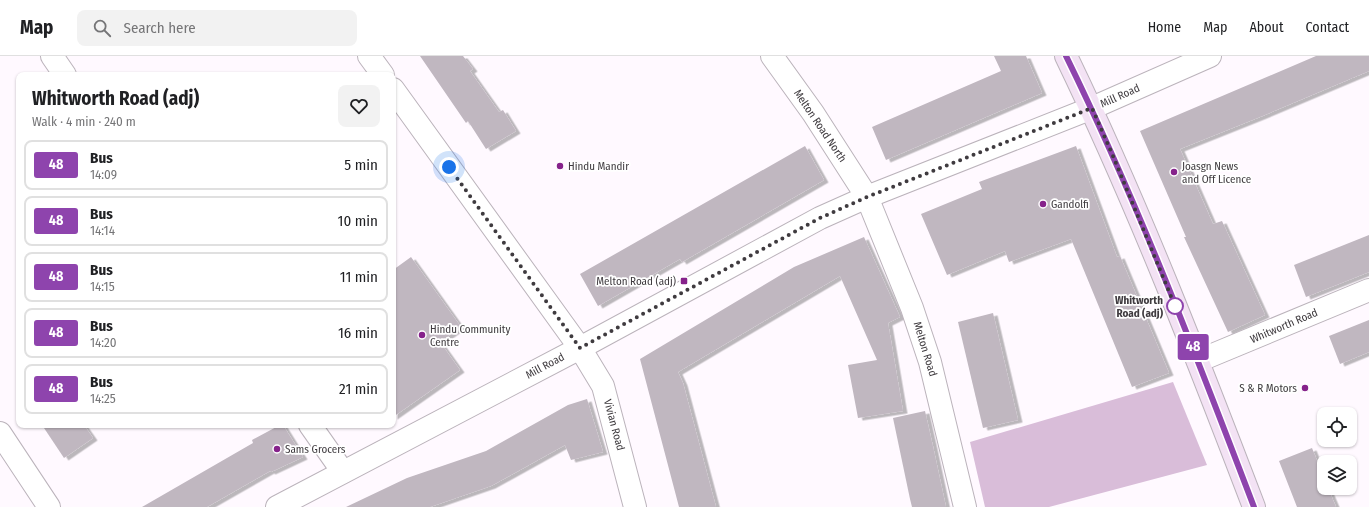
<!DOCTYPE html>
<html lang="en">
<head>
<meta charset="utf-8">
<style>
	:root { --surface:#fff; --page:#f2f2f2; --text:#202124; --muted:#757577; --line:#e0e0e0 }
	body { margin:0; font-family:"Fira Sans Condensed",sans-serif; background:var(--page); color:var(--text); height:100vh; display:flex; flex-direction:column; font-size:15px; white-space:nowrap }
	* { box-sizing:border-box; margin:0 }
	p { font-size:13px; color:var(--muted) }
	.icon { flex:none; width:22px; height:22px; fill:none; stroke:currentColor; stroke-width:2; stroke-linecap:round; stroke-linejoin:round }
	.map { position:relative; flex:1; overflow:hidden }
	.side { position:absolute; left:16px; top:16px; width:380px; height:356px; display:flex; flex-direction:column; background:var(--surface); border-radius:8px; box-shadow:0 1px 3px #0004 }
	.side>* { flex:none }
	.badge { padding:0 8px; border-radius:3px; font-size:14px; line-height:26px }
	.fabs { position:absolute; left:1317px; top:351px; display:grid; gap:8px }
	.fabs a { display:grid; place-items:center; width:40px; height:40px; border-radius:8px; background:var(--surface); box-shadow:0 1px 3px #0004; font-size:20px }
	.you { position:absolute; width:20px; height:20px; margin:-10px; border:3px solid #fff; border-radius:50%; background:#1a73e8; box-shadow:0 0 0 6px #1a73e833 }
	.map>.badge { position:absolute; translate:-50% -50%; box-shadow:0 0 0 2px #fff }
	.round { display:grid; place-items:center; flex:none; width:42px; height:42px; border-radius:8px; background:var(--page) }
	.headline { display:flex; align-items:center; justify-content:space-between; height:68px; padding:0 16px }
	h1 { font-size:19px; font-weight:700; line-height:30px }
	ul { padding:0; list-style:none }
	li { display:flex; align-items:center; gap:12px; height:50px; margin:0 8px 6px; padding:0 8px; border:2px solid var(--line); border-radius:8px }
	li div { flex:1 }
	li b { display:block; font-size:15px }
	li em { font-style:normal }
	li .badge { min-width:44px; font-weight:700; text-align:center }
	header { display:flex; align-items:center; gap:24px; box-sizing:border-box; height:56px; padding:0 20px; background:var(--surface); border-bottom:1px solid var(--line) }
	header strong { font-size:19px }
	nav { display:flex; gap:22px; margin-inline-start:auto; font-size:14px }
	.search { width:280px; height:36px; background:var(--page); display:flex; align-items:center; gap:10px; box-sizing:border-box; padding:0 14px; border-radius:8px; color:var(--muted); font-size:15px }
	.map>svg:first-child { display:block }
	.green { fill:#d9bdd9 }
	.building { fill:#c0b7c0; filter:url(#shadow) }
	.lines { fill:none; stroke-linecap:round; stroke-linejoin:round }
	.minor-casing { stroke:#bbb3bb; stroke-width:24 }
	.tertiary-casing { stroke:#bbb3bb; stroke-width:24 }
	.secondary-casing { stroke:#bbb3bb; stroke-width:24 }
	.minor { stroke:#fff; stroke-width:22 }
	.tertiary { stroke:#fff; stroke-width:22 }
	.secondary { stroke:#f3e2f4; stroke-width:22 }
	.line-casing { stroke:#fff; stroke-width:9 }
	.line { stroke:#8e44ad; stroke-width:6 }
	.walk { stroke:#3f3b3f; stroke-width:4; stroke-dasharray:0 7.2 }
	.poi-dot { fill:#86228b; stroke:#fff; stroke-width:1.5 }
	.stop-dot { fill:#fff; stroke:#8e44ad; stroke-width:2 }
	.labels { text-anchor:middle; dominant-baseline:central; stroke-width:3.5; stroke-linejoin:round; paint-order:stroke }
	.street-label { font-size:11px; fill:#3f3b3f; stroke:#fff }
	.poi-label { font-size:11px; fill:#3f3b3f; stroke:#fff; text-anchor:start }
	.stop-label { font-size:11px; font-weight:bold; fill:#3f3b3f; stroke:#fff; text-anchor:end }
</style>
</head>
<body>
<header>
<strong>Map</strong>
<div class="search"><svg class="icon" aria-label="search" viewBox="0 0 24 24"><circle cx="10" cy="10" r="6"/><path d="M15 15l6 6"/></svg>Search here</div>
<nav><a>Home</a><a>Map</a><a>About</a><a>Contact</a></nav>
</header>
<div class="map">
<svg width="1369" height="451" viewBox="0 0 1369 451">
	<defs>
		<filter id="shadow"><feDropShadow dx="4.5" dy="2.5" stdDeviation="0" flood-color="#0004"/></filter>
	</defs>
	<rect width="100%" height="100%" fill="#fff9ff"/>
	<polygon class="green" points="1173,326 1207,409 1049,451 985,451 970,386"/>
	<g class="building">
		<polygon points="420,0 463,0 473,13 470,15 499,56 503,54 516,75 486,93 468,65 466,67"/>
		<polygon points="994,0 1026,0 1042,37 886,104 872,71 1001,15"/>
		<polygon points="1316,0 1369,0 1369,15 1260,61 1180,93 1213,168 1222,165 1265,259 1228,276 1184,181 1186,181 1140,75"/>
		<polygon points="805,90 824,124 682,206 680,203 598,250 580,218"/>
		<polygon points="1076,90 1117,201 1120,200 1169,317 1132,331 1071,183 1009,206 1005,195 947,219 921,158 982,133 979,126"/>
		<polygon points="1369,179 1369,216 1306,241 1294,209"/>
		<polygon points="864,181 900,261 888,267 903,355 858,362 848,309 877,304 840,220 678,316 683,327 716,451 679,451 640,303 794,211"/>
		<polygon points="411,201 461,271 440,286 460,314 393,361 393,214"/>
		<polygon points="993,257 1018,364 983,372 958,266"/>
		<polygon points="1369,264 1369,296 1340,308 1329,280"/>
		<polygon points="587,343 603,396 571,404 565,389 491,430 430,451 346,451 407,422 486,395 568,349"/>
		<polygon points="925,355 934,395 946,451 912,451 910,443 893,362"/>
		<polygon points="42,369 84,369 93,382 64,402"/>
		<polygon points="280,369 283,369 303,401 271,416 270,415 207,451 142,451 253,387 252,384"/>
		<polygon points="1312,392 1324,422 1324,432 1328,432 1336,451 1297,451 1279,405"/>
	</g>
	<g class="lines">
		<defs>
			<g id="minor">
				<polyline points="52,0 65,19"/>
				<polyline points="369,0 383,19"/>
				<polyline points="772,0 813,57 867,141 912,252 930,306 965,451"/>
				<polyline points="393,33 580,292 603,330 635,451"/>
				<polyline points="1198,305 1369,234"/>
				<polyline points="310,369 343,416"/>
				<polyline points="0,377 49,451"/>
			</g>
			<polyline id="tertiary" points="277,451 580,292 820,162 867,141 1092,52 1210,0"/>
			<path id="secondary" d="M1066 0C1137 147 1196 299 1254 451"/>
		</defs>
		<use href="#minor" class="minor-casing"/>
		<use href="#tertiary" class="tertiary-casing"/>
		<use href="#secondary" class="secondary-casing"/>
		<use href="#minor" class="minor"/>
		<use href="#tertiary" class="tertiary"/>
		<use href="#secondary" class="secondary"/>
	</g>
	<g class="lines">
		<defs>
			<path id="line" d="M1066 0C1138 147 1196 299 1254 451"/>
		</defs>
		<use href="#line" class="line-casing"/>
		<use href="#line" class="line"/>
		<polyline class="walk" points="449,111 580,292 820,162 867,141 1092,52 1113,100 1175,250"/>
	</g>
	<g class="poi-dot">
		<circle cx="560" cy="110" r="4"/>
		<circle cx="1174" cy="116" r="4"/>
		<circle cx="1043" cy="148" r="4"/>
		<rect x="680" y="221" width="8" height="8" rx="2"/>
		<circle cx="422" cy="279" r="4"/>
		<circle cx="1305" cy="332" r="4"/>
		<circle cx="277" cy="393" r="4"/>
	</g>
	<circle class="stop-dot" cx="1175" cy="250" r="8"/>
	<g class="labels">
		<g class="street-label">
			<text transform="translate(1120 40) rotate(-24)">Mill Road</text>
			<text transform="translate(820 70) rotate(56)">Melton Road North</text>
			<text transform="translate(1284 270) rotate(-23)">Whitworth Road</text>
			<text transform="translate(925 293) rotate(73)">Melton Road</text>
			<text transform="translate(545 310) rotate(-28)">Mill Road</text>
			<text transform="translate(614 369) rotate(75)">Vivian Road</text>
		</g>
		<g class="poi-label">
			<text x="568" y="110">Hindu Mandir</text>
			<text x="1182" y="110">Joasgn News<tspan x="1182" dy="13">and Off Licence</tspan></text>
			<text x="1051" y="148">Gandolfi</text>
			<text x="676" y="225" text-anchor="end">Melton Road (adj)</text>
			<text x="430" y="273">Hindu Community<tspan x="430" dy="13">Centre</tspan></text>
			<text x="1297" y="332" text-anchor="end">S &amp; R Motors</text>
			<text x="285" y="393">Sams Grocers</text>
		</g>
		<g class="stop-label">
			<text x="1163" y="244">Whitworth<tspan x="1163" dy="13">Road (adj)</tspan></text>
		</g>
	</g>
</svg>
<div class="fabs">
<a><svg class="icon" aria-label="locate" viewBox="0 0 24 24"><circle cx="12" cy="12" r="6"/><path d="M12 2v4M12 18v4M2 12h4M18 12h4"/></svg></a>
<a><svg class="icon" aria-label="layers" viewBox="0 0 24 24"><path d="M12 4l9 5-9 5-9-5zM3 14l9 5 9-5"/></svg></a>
</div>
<div class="you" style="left:449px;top:111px"></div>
<b class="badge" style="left:1193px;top:291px;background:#8e44ad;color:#fff">48</b>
<section class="side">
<div class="headline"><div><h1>Whitworth Road (adj)</h1><p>Walk · 4 min · 240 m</p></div><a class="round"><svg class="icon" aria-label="heart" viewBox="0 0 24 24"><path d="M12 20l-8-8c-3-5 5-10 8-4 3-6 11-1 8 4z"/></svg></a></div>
<ul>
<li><span class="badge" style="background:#8e44ad;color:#fff">48</span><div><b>Bus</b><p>14:09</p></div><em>5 min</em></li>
<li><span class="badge" style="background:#8e44ad;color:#fff">48</span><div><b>Bus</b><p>14:14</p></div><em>10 min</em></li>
<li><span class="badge" style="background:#8e44ad;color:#fff">48</span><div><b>Bus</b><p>14:15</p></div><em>11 min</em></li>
<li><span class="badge" style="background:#8e44ad;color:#fff">48</span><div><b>Bus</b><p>14:20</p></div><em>16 min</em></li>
<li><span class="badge" style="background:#8e44ad;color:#fff">48</span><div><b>Bus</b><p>14:25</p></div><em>21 min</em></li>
</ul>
</section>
</div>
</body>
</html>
